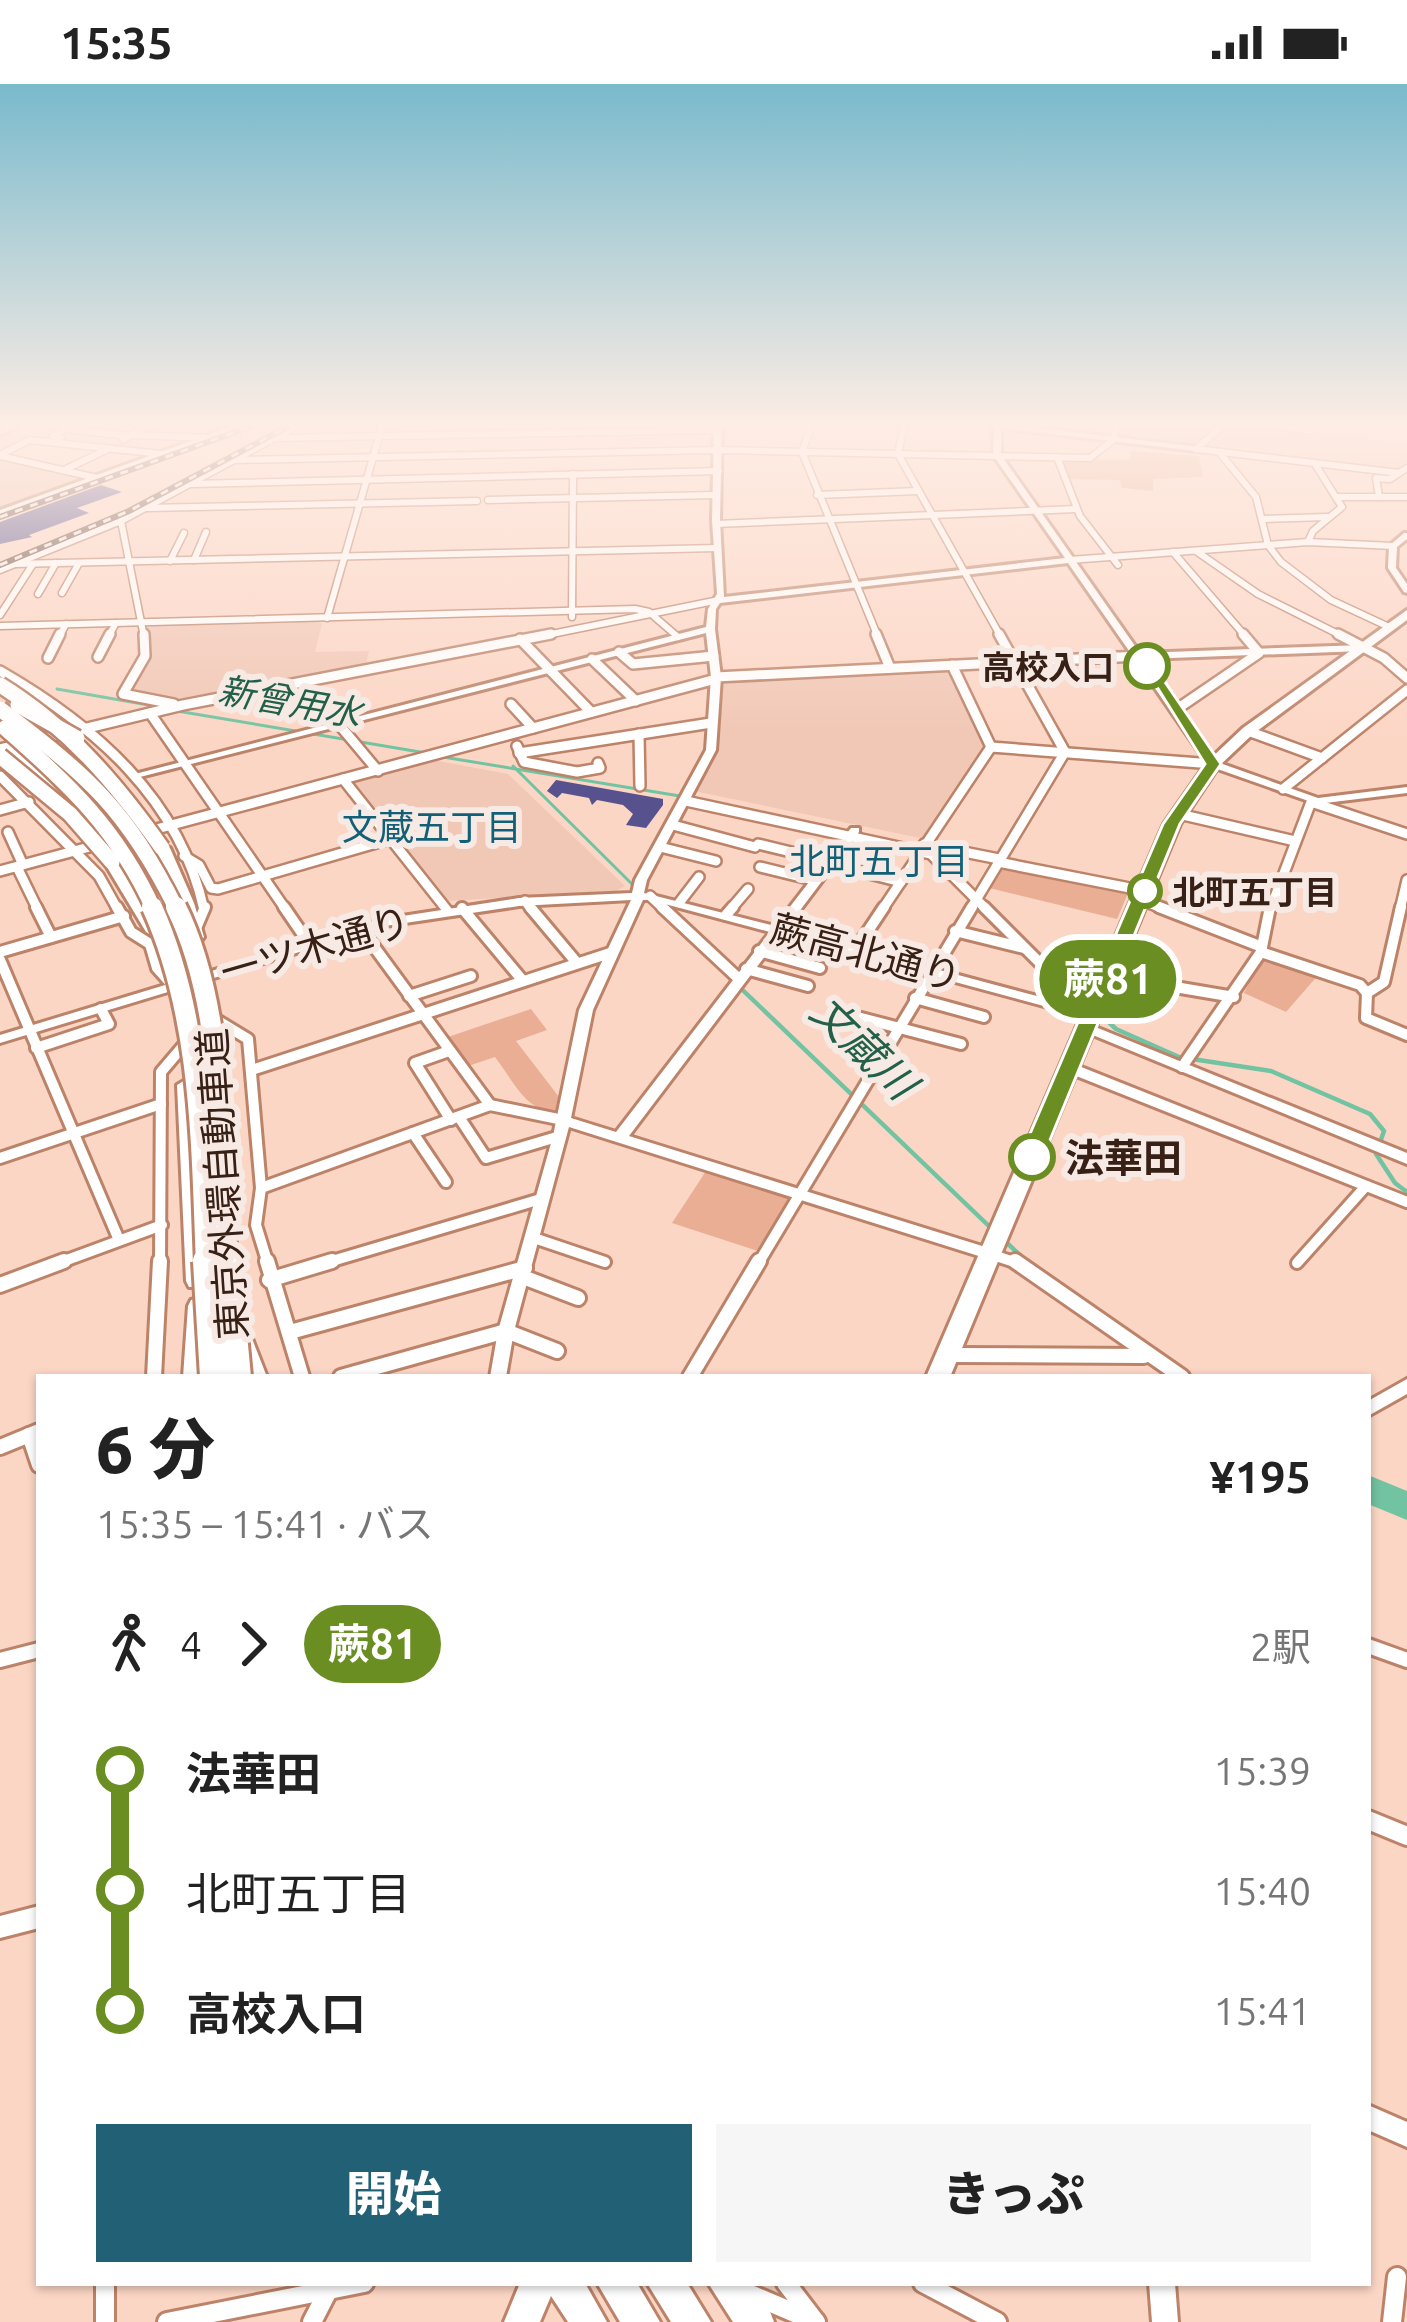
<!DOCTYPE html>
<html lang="ja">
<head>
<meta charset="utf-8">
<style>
	:root { --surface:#fff; --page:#f6f6f6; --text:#222; --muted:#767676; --accent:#226076 }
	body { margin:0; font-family:Ubuntu,"Noto Sans JP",sans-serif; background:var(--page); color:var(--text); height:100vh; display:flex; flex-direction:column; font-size:45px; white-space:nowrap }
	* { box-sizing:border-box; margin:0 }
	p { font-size:39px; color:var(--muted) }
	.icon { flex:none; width:66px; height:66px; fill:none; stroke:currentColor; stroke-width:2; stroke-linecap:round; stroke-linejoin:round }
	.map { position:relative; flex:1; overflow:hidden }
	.panel { position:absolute; left:36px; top:1290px; width:1335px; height:912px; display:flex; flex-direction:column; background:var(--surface); border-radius:0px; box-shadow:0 3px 9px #0004 }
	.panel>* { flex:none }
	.badge { padding:0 24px; border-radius:39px; font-size:42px; line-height:78px }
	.map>.badge { position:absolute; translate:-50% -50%; box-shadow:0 0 0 6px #fff }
	.legs { display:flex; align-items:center; gap:18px; height:132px; padding:0 60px; font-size:39px }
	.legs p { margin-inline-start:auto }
	.overview { display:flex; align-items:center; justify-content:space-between; height:204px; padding:0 60px }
	h1 { font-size:66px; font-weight:800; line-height:90px }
	.primary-button { display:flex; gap:24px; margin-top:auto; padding:24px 60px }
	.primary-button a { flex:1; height:138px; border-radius:0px; background:var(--accent); color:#fff; font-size:48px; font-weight:800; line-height:138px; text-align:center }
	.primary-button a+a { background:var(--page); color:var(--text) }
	ul { padding:0 60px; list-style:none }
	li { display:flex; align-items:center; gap:42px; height:120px; font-size:45px }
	li i { display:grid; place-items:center; width:18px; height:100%; margin:0 15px; background:currentColor }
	li i::after { content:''; width:30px; height:30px; margin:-15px; border:9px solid; border-radius:50%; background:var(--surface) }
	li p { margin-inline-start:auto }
	li:first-child i { background:linear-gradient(#0000 50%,currentColor 0) }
	li:last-child i { background:linear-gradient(currentColor 50%,#0000 0) }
	.status { display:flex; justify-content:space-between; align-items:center; height:84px; padding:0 60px; background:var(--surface); direction:ltr }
	.status svg { height:33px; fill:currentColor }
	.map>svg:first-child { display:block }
	.built { fill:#f1c7b5 }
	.green { fill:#e9ae93 }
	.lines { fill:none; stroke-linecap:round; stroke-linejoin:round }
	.stream-far1 { stroke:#72c3a2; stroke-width:3 }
	.stream { stroke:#72c3a2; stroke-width:4.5 }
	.river { fill:#72c3a2; fill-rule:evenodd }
	.building { fill:#57528e }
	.minor-far4-casing { stroke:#bc8369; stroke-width:9 }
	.minor-far3-casing { stroke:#bc8369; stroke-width:14 }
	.minor-far2-casing { stroke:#bc8369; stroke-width:16 }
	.minor-far1-casing { stroke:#bc8369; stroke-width:20 }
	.minor-casing { stroke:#bc8369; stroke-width:24 }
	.tertiary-casing { stroke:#bc8369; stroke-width:6 }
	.trunk-casing { stroke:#bc8369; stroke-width:6 }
	.motorway-casing { stroke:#bc8369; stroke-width:6 }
	.minor-far4 { stroke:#fff; stroke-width:6 }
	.minor-far3 { stroke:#fff; stroke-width:9 }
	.minor-far2 { stroke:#fff; stroke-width:10 }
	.minor-far1 { stroke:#fff; stroke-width:14 }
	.minor { stroke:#fff; stroke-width:18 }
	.tertiary { fill:#fff; fill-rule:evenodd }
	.trunk { fill:#fff; fill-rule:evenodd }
	.motorway { fill:#fff; fill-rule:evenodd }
	.rail-casing { stroke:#674c40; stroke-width:6 }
	.rail { stroke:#f7eae4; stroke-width:3; stroke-dasharray:8; stroke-linecap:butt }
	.trunk-bridge-casing { stroke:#bc8369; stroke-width:20; stroke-linecap:butt }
	.motorway-bridge-far2-casing { stroke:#bc8369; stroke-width:20; stroke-linecap:butt }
	.motorway-bridge-far1-casing { stroke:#bc8369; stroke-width:26; stroke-linecap:butt }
	.motorway-bridge-casing { stroke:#bc8369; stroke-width:32; stroke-linecap:butt }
	.trunk-bridge { stroke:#fff; stroke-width:15 }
	.motorway-bridge-far2 { stroke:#fff; stroke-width:15 }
	.motorway-bridge-far1 { stroke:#fff; stroke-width:20 }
	.motorway-bridge { stroke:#fff; stroke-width:26 }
	.line-1 { fill:#6b8e23; stroke:#fff; stroke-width:3 }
	.stop-1-dot { fill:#fff; stroke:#6b8e23; stroke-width:6 }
	.labels { text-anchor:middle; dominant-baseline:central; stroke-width:12; stroke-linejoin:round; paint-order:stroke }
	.far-stop-label { font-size:33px; font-weight:bold; fill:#372015; stroke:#f7eae4; text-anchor:end }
	.far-water-label { font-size:36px; font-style:italic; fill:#226049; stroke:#f7eae4 }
	.far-neighbourhood-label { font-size:36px; fill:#125f78; stroke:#f7eae4 }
	.street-label { font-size:39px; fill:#372015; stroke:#f7eae4 }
	.stop-label { font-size:39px; font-weight:bold; fill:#372015; stroke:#f7eae4; text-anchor:start }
	.water-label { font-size:42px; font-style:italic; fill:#226049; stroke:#f7eae4 }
</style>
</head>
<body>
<div class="status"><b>15:35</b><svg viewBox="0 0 49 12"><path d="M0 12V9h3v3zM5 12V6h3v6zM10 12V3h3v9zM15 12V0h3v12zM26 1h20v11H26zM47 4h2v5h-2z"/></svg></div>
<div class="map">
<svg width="1407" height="2238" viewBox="0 0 1407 2238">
	<rect width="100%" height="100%" fill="#fcd6c5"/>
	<g class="built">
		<polygon points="1123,342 1216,342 1193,363 1121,354"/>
		<polygon points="1227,342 1269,342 1407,360 1407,382 1397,386 1204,363"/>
		<polygon points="0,375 88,394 0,426"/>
		<polygon points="317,537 322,540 315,568 369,567 366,580 173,616 131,608 151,566 147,543 151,541"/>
		<polygon points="949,584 988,661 925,755 694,707 714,670 720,596"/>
		<polygon points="433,676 508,690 625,802 616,807 447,817 400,760 403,757 379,724 369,722 353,699"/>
	</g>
	<g class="green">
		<polygon points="1130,367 1199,372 1203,393 1153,395 1153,407 1122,404 1119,396 1069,395 1061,375 1130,376"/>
		<polygon points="1003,785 1128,809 1117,835 989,804"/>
		<polygon points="1262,873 1319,890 1286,928 1244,909"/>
		<path d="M531 925 547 946 516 957 559 1013 557 1028C526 1029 513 996 495 973L465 983 445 954Z"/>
		<polygon points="710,1081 799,1109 764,1169 672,1139"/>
	</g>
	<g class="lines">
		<g class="stream-far1">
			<polyline points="57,605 160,623"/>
			<polyline points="177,627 426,669"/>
			<polyline points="437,672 686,713"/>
			<polyline points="513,682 637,805"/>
			<polyline points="932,767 992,826"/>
		</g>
		<g class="stream">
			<polyline points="989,823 1052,884"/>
			<polyline points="728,892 992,1145"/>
			<polyline points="1099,929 1116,945 1179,973 1271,987 1370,1030 1384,1047 1376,1070 1395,1099 1407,1108"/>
			<polyline points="1005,1157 1023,1174"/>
		</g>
		<polygon class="river" points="1368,1391 1407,1407 1407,1436 1368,1420"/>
	</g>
	<g class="building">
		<polygon points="101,401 122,408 77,424 89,429 29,451 32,453 0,460 0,438"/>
		<polygon points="556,696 663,715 663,721 646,744 626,741 633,730 623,721 597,716 592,721 589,714 562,709 557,714 547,707"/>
	</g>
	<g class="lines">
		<defs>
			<g id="minor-far4">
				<polyline points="811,342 802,368 878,553"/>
				<polyline points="904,342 898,370 1001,553"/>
				<polyline points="1277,342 1310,347 1314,342"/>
				<polyline points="133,351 210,354"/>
				<polyline points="61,354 53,352 66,345 129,352"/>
				<polyline points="275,354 717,346"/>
				<polyline points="123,356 145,342"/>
				<polyline points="1196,365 1399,389"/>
				<polyline points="1196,365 1222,342"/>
				<polyline points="1219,368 1256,413 1268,461 1281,478 1331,516 1389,543"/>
				<polyline points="0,371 29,356 162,370"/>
				<polyline points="0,372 97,394"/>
				<polyline points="1057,373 1080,432 1118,481"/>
				<polyline points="236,376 718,366 1090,374 1113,356 1117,342"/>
				<polyline points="64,386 106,366"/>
				<polyline points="192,400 719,387"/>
				<polyline points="817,411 918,407"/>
				<polyline points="1338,413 1407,413"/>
				<polyline points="1379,413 1376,394 1390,395 1407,384"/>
				<polyline points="488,416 715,411"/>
				<polyline points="146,424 477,417"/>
				<polyline points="1263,435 1327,433"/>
				<polyline points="121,437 144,553"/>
				<polyline points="716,440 1076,425"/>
				<polyline points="1308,458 1313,447 1342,423 1315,380"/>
				<polyline points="1196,467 1258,510 1344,553"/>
				<polyline points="1173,468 1246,553"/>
				<polyline points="194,476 206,448"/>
				<polyline points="1070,476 1308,458 1393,462"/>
				<polyline points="170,477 184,449"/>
				<polyline points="14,480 717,464"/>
				<polyline points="0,486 121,437 297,342"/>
				<polyline points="62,509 79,479"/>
				<polyline points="38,510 56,479"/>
				<polyline points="0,531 33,480"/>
				<polyline points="572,533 573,390"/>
				<polyline points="327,534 382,342"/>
				<polyline points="0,542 635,525 649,528 678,553"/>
				<polyline points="59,553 66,540"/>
				<polyline points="108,553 116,539"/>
				<polyline points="537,553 719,516"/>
			</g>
			<g id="minor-far3">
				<polyline points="144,550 145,572 123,610 174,620"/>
				<polyline points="876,550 890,584"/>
				<polyline points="999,550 1065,668"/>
				<polyline points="1338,550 1384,574 1407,594"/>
				<polyline points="520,555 591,628"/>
				<polyline points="619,568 633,580 714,572"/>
				<polyline points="98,573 110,550"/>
				<polyline points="48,574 60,550"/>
				<polyline points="592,575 636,617"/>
				<path d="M0 587C94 641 180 715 204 826"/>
				<polyline points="716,593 1139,572"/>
				<polyline points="306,601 378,687"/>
				<polyline points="511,620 533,644"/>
				<polyline points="1177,625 1259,569 1243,550"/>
				<polyline points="150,629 286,826"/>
				<polyline points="1248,647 1322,674"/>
				<polyline points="639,650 640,702"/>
				<polyline points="517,662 524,678 577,688 600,684 598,679"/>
				<polyline points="991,663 1213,680"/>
				<polyline points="0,665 183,621 551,550"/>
				<polyline points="519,669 711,639"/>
				<polyline points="0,692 99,792 118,826"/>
				<polyline points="343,695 447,826"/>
				<polyline points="1283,705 1407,606"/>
				<polyline points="686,717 931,770 987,826"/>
				<polyline points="0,726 29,718"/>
				<polyline points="1179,730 1295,757"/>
				<polyline points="673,741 755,763"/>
				<polyline points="8,748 23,781"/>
				<polyline points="758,760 828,777"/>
				<polyline points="924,760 999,775"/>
				<polyline points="660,763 716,777"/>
				<polyline points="184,772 199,781 211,804 218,805 390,755"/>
				<polyline points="998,778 1145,807"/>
				<polyline points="826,779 901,798"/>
				<polyline points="17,783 38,826"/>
				<polyline points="760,783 813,796"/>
				<polyline points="0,787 716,595"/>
				<polyline points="650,812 665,826"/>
				<polyline points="1141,816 1167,826"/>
				<polyline points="525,817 532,826"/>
				<polyline points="679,819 699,793"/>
				<polyline points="730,826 748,805"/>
				<polyline points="882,826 991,663 952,581"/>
				<polyline points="970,826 1065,668"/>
				<polyline points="1270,826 1311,718 1407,750"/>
				<polyline points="1400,826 1407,796"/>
			</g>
			<g id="minor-far2">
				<polyline points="36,823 51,853"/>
				<polyline points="117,823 131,848 150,860 157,884 174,903"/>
				<polyline points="284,823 310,861"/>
				<polyline points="530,823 577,879"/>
				<polyline points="662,823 738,894"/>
				<polyline points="984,823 1092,931"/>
				<polyline points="1159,823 1262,863"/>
				<polyline points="462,824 523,897"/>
				<polyline points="726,831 733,823"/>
				<polyline points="361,845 490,1021"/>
				<polyline points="955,847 1024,864"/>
				<polyline points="194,849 205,823"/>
				<polyline points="856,865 884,823"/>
				<polyline points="759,867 820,884"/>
				<polyline points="0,868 124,832"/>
				<polyline points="1261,868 1360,901 1367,909 1366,934 1407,951"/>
				<polyline points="0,876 119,1156"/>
				<polyline points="746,885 808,902"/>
				<polyline points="1110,892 1234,913"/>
				<polyline points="1367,909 1384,898 1401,823"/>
				<polyline points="409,912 471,892"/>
				<polyline points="915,914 984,933"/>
				<polyline points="838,928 961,960"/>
				<polyline points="210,932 248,955 261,1104 256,1141 268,1180"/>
				<polyline points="36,964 109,940 101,925"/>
				<polyline points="449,967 415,979 451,1036"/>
				<polyline points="1182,983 1261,868 1270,823"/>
				<polyline points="1070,984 1407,1118"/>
				<polyline points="252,986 610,869"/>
				<polyline points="459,1033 486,1074 560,1052"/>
				<polyline points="413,1049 446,1098"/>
				<polyline points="0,1074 161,1020"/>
				<polyline points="261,1104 490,1021 563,1036"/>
				<polyline points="534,1154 605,1178"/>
				<polyline points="990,1170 1020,1180"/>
				<polyline points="1297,1179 1366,1102"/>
				<polyline points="56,1180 162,1141"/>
				<polyline points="160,1180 161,988 184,961"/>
				<polyline points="322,1180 544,1114"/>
				<polyline points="758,1180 972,823"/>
			</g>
			<g id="minor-far1">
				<polyline points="267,1177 302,1293"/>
				<polyline points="1015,1177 1182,1293"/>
				<polyline points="523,1193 578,1214"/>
				<polyline points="269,1196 332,1177"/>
				<polyline points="0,1201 64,1177"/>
				<polyline points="290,1248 525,1184"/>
				<polyline points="947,1271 1144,1272"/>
				<polyline points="154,1293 160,1177"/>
				<polyline points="341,1293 506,1247 557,1267"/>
				<polyline points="690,1293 759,1177"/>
				<polyline points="29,1351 39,1381"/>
				<polyline points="0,1363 39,1347"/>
				<polyline points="1368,1562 1407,1576"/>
				<polyline points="0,1576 39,1566"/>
			</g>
			<g id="minor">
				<polyline points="1368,1736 1407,1752"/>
				<polyline points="105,2199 105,2238"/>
				<polyline points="786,2199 815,2237"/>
				<polyline points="923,2199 997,2238"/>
				<polyline points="750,2210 816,2238"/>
				<polyline points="167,2238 364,2199"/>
				<polyline points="312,2238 330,2203"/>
				<polyline points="1392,2238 1397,2193"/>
			</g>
			<g id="tertiary">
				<polygon points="10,342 20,342 0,351 0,346"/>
				<polygon points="232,342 243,342 0,431 0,426"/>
				<path d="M714 342H722L720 436 724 513 1065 474 993 371 994 342H1022L1199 363 1196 367 1001 344V371L1140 569 1362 561 1367 564 1362 567 1144 575 1217 678 1318 714 1407 703V709L1317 720 1209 682 1068 479 720 519 716 525 715 545 721 593 716 666 647 796 644 809 775 842 851 744H859V748L786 845 1097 928 1099 931 1092 935 781 851 629 1052 995 1166 998 1170 995 1174H985L569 1043 514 1247 506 1293H490L498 1247 553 1052 579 926 631 816 519 822 385 842 0 959V951L383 835 519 814 632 809 635 796 706 666 711 593 706 549 136 694 131 691 706 543 708 525 717 510 712 436ZM643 816H650L770 848 616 1048 571 1034 593 926Z"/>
				<polygon points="1404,449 1407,449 1407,455 1397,463 1396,484 1407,500 1407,509 1404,508 1388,484 1389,462"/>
				<polygon points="1088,940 1407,1069 1407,1080 1083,947 1081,944"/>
				<polygon points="1407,1295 1407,1310 1368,1332 1368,1317"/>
				<polygon points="39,1822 39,1844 0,1854 0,1832"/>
				<polygon points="1368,2021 1407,2038 1407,2063 1368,2046"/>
				<polygon points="1149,2199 1175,2199 1178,2238 1152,2238"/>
			</g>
			<g id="trunk">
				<polygon points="1407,526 1407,536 1253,650 1218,683 1180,740 950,1293 926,1293 1164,740 1208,677 1243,644"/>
				<polygon points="162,759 170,764 194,819 204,853 201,857 195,858 186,853 178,819 154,764"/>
				<polygon points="112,773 120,778 164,848 161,852 155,853 146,848 104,778"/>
				<polygon points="187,995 197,1001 208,1197 205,1203 189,1203 186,1197 177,1001"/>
				<polygon points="199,1214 207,1216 210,1222 207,1293 183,1293 188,1222 191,1216"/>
				<polygon points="240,1243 248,1246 251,1252 267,1293 243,1293 229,1252 232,1246"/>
				<polygon points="520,2199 585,2199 607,2238 568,2238 551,2212 540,2238 504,2238"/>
				<polygon points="708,2199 749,2199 769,2225 774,2238 733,2238"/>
			</g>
			<g id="motorway">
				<polygon points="7,663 17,663 67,717 67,723 57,723 7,669"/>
				<polygon points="597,2199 637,2199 660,2238 620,2238"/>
				<polygon points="647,2199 687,2199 711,2238 671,2238"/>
			</g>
		</defs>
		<use href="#minor-far4" class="minor-far4-casing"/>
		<use href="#minor-far3" class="minor-far3-casing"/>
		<use href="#minor-far2" class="minor-far2-casing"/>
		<use href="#minor-far1" class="minor-far1-casing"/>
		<use href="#minor" class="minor-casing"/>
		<use href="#tertiary" class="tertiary-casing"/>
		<use href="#trunk" class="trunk-casing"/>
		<use href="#motorway" class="motorway-casing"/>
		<use href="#minor-far4" class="minor-far4"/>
		<use href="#minor-far3" class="minor-far3"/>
		<use href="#minor-far2" class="minor-far2"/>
		<use href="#minor-far1" class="minor-far1"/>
		<use href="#minor" class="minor"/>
		<use href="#tertiary" class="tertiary"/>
		<use href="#trunk" class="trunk"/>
		<use href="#motorway" class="motorway"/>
		<defs>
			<g id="rail">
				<polyline points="0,433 252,342"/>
				<polyline points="0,481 129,427 289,342"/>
			</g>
		</defs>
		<use href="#rail" class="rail-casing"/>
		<use href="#rail" class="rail"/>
		<defs>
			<g id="trunk-bridge">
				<path d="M0 601C68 643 116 699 162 764"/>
				<polyline points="0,672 70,730 112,778"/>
			</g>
			<g id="motorway-bridge-far2">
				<polyline points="18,621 77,654"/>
				<path d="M0 625C88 692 127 725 177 826"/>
				<path d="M5 644C70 701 118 746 154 826"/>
			</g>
			<g id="motorway-bridge-far1">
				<path d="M152 823C202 934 201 1061 206 1180"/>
				<path d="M176 823C226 924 221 1069 227 1180"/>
			</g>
			<g id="motorway-bridge">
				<polyline points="206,1177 213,1293"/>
				<polyline points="227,1177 238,1293"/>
			</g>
		</defs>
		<use href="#trunk-bridge" class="trunk-bridge-casing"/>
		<use href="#motorway-bridge-far2" class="motorway-bridge-far2-casing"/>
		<use href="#motorway-bridge-far1" class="motorway-bridge-far1-casing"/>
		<use href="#motorway-bridge" class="motorway-bridge-casing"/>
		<use href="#trunk-bridge" class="trunk-bridge"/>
		<use href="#motorway-bridge-far2" class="motorway-bridge-far2"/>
		<use href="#motorway-bridge-far1" class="motorway-bridge-far1"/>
		<use href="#motorway-bridge" class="motorway-bridge"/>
	</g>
	<linearGradient id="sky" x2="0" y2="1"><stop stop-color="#79bacc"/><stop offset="0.52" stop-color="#feede5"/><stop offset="1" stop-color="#feede5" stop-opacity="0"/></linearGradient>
	<rect width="1407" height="656" fill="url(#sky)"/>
	<polygon class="line-1" points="1142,579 1152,579 1221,680 1180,740 1043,1073 1032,1080 1020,1073 1163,740 1205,680"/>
	<g class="stop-1-dot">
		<circle cx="1147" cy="582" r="21"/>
		<circle cx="1145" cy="807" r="15"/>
		<circle cx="1032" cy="1073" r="21"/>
	</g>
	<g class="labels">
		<g class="far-stop-label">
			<text x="1114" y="582">高校入口</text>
			<text x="1172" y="807" text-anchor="start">北町五丁目</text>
		</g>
		<g class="far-water-label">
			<text transform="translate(290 617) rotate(10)">新曾用水</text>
		</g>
		<g class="far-neighbourhood-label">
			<text x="432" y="742">文蔵五丁目</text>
			<text x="879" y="776">北町五丁目</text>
		</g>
		<g class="street-label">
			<text transform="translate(315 862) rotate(-16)">一ツ木通り</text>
			<text transform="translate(866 868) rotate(15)">蕨高北通り</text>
			<text transform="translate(222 1100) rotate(-94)">東京外環自動車道</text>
		</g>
		<g class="stop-label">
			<text x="1065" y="1073">法華田</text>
		</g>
		<g class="water-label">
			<text transform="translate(864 963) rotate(44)">文蔵川</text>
		</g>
	</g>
</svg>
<b class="badge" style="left:1108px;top:895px;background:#6b8e23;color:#fff">蕨81</b>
<section class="panel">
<div class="overview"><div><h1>6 分</h1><p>15:35 – 15:41 · バス</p></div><b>¥195</b></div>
<div class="legs"><svg class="icon" aria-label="walk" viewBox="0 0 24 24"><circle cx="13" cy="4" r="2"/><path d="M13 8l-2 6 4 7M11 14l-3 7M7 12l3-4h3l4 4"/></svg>4<svg class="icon" aria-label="forward" viewBox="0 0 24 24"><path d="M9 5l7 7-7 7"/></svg><b class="badge" style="background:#6b8e23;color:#fff">蕨81</b><p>2駅</p></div>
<ul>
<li><i style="color:#6b8e23"></i><b>法華田</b><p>15:39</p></li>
<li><i style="color:#6b8e23"></i><span>北町五丁目</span><p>15:40</p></li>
<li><i style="color:#6b8e23"></i><b>高校入口</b><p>15:41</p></li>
</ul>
<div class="primary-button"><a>開始</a><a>きっぷ</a></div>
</section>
</div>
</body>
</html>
